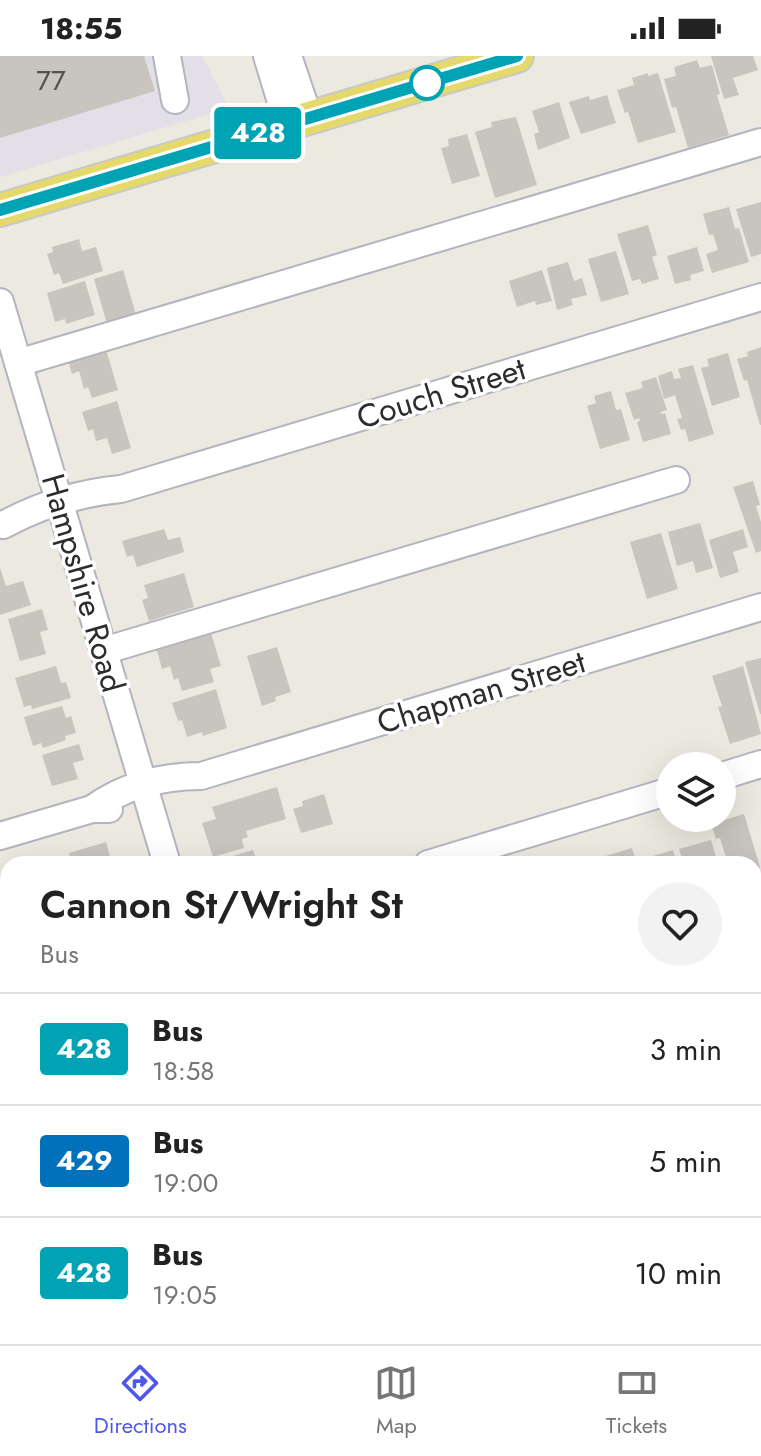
<!DOCTYPE html>
<html lang="en">
<head>
<meta charset="utf-8">
<style>
	:root { --surface:#fff; --page:#f2f2f2; --text:#222; --muted:#767676; --line:#e0e0e0; --accent:#4e57eb }
	body { margin:0; font-family:Jost,sans-serif; background:var(--page); color:var(--text); height:100vh; display:flex; flex-direction:column; font-size:30px; white-space:nowrap }
	* { box-sizing:border-box; margin:0 }
	p { font-size:26px; color:var(--muted) }
	.icon { flex:none; width:44px; height:44px; fill:none; stroke:currentColor; stroke-width:2; stroke-linecap:round; stroke-linejoin:round }
	.map { position:relative; flex:1; overflow:hidden }
	.panel { position:absolute; left:0px; top:800px; width:762px; height:488px; display:flex; flex-direction:column; background:var(--surface); border-radius:24px 24px 0 0; box-shadow:0 8px 32px #0002 }
	.panel>* { flex:none }
	.badge { padding:0 16px; border-radius:6px; font-size:28px; line-height:52px }
	.controls { position:absolute; left:656px; top:696px; display:grid; gap:16px }
	.controls a { display:grid; place-items:center; width:80px; height:80px; border-radius:50%; background:var(--surface); box-shadow:0 8px 32px #0002; font-size:40px }
	.map>.badge { position:absolute; translate:-50% -50%; box-shadow:0 0 0 4px #fff }
	.round { display:grid; place-items:center; flex:none; width:84px; height:84px; border-radius:42px; background:var(--page) }
	.overview { display:flex; align-items:center; justify-content:space-between; height:136px; padding:0 40px }
	h1 { font-size:38px; font-weight:600; line-height:60px }
	ul { padding:0; list-style:none }
	li { display:flex; align-items:center; gap:24px; height:112px; padding:0 40px; border-top:2px solid var(--line) }
	li div { flex:1 }
	li b { display:block; font-size:30px }
	li em { font-style:normal }
	li .badge { min-width:88px; font-weight:700; text-align:center }
	.status { display:flex; justify-content:space-between; align-items:center; height:56px; padding:0 40px; background:var(--surface); direction:ltr }
	.status svg { height:22px; fill:currentColor }
	.tabs { display:flex; justify-content:space-around; align-items:center; height:112px; border-top:2px solid var(--line); background:var(--surface); font-size:22px; color:var(--muted) }
	.tabs a { display:grid; justify-items:center; gap:4px }
	.tabs .selected { color:var(--accent) }
	.map>svg:first-child { display:block }
	.industrial { fill:#e2e0e6 }
	.building { fill:#c8c5bf }
	.lines { fill:none; stroke-linecap:round; stroke-linejoin:round }
	.minor-casing { stroke:#b3b4be; stroke-width:30 }
	.major-casing { stroke:#c8c8c8; stroke-width:36 }
	.minor { stroke:#fff; stroke-width:26 }
	.major { stroke:#e5d96c; stroke-width:32 }
	.line-casing { stroke:#fff; stroke-width:18 }
	.line { stroke:#00a3b4; stroke-width:12 }
	.stop-dot { fill:#fff; stroke:#00a3b4; stroke-width:4 }
	.labels { text-anchor:middle; dominant-baseline:central; stroke-width:7; stroke-linejoin:round; paint-order:stroke }
	.number-label { font-size:28px; fill:#535251 }
	.street-label { font-size:32px; fill:#2c2c2c; stroke:#fff }
</style>
</head>
<body>
<div class="status"><b>18:55</b><svg viewBox="0 0 49 12"><path d="M0 12V9h3v3zM5 12V6h3v6zM10 12V3h3v9zM15 12V0h3v12zM26 1h20v11H26zM47 4h2v5h-2z"/></svg></div>
<div class="map">
<svg width="761" height="1288" viewBox="0 0 761 1288">
	<rect width="100%" height="100%" fill="#ece9e0"/>
	<polygon class="industrial" points="0,0 202,0 229,52 0,121"/>
	<g class="building">
		<polygon points="0,0 144,0 155,35 0,82"/>
		<polygon points="711,0 753,0 758,14 733,22 739,39 724,43"/>
		<polygon points="697,4 700,12 712,9 720,38 717,39 729,79 688,92 676,51 672,52 664,23 676,20 674,11"/>
		<polygon points="648,17 648,20 658,17 676,76 638,87 628,56 625,57 617,34 634,29 632,22"/>
		<polygon points="607,39 616,67 581,78 569,46 589,40 590,44"/>
		<polygon points="559,46 570,82 538,94 534,78 539,76 532,55"/>
		<polygon points="516,61 537,129 495,142 475,76 492,71 491,66"/>
		<polygon points="467,78 480,120 452,128 441,92 449,90 448,83"/>
		<polygon points="761,146 761,198 751,201 736,153"/>
		<polygon points="729,151 735,173 739,172 749,206 712,217 706,198 718,194 713,178 709,179 703,158"/>
		<polygon points="648,169 657,199 652,201 659,223 642,228 640,223 632,225 617,178"/>
		<polygon points="79,183 82,195 96,191 103,215 63,228 59,217 54,219 47,198 53,196 52,191"/>
		<polygon points="697,191 704,215 690,219 691,224 675,228 667,200"/>
		<polygon points="616,195 629,238 601,246 588,203"/>
		<polygon points="568,206 574,225 582,222 587,239 571,243 573,249 557,254 547,212"/>
		<polygon points="123,214 136,259 107,268 94,223"/>
		<polygon points="542,214 552,245 536,249 535,245 517,251 509,225"/>
		<polygon points="85,225 95,259 66,268 65,263 55,266 47,237"/>
		<polygon points="105,290 118,334 92,342 88,331 84,333 79,315 72,318 67,301"/>
		<polygon points="761,291 761,369 760,369 747,324 744,325 737,303 748,300 747,296"/>
		<polygon points="728,297 740,341 712,350 701,312 709,310 707,303"/>
		<polygon points="693,309 714,378 689,386 685,373 681,374 677,363 682,362 675,339 664,343 658,320 672,315 674,323 681,322 678,313"/>
		<polygon points="656,321 667,354 661,356 661,358 665,357 671,378 643,386 637,366 640,365 639,362 634,364 625,337 643,332 641,326"/>
		<polygon points="611,335 616,354 621,353 630,384 600,393 587,350 596,347 594,340"/>
		<polygon points="117,345 131,392 112,398 107,382 96,385 93,373 88,375 82,356"/>
		<polygon points="753,425 760,449 756,450 761,466 761,495 756,497 733,431"/>
		<polygon points="700,467 713,512 696,517 693,505 677,510 668,476"/>
		<polygon points="164,473 168,484 180,481 184,496 137,511 133,499 127,501 122,485"/>
		<polygon points="743,473 748,491 733,496 739,516 720,522 709,484"/>
		<polygon points="661,477 678,533 647,543 630,486"/>
		<polygon points="0,512 6,530 23,525 31,549 0,559"/>
		<polygon points="184,517 194,551 149,565 142,544 148,542 144,529"/>
		<polygon points="42,553 48,574 40,576 46,598 20,605 8,563"/>
		<polygon points="208,567 221,610 210,613 214,626 182,635 178,622 174,624 170,610 162,613 156,591"/>
		<polygon points="277,591 291,636 275,641 276,645 262,650 247,600"/>
		<polygon points="761,602 761,658 760,658 745,606"/>
		<polygon points="56,610 61,627 66,626 71,642 32,653 31,649 24,651 15,622"/>
		<polygon points="743,610 761,678 730,688 718,651 722,650 712,620"/>
		<polygon points="216,633 227,672 203,680 202,676 187,681 182,664 178,665 172,647"/>
		<polygon points="62,650 66,662 71,660 76,677 65,680 66,684 43,692 41,687 33,690 24,661"/>
		<polygon points="79,688 84,704 73,707 78,723 52,730 42,699"/>
		<polygon points="277,731 286,763 246,775 248,781 242,783 244,792 213,801 202,767 216,763 212,751"/>
		<polygon points="324,738 333,768 301,777 293,753 303,750 302,745"/>
		<polygon points="744,758 760,811 754,813 754,808 728,808 720,782 716,783 711,768"/>
		<polygon points="711,784 718,808 684,808 679,793"/>
		<polygon points="106,786 112,808 94,808 92,801 72,808 69,797"/>
		<polygon points="632,792 637,808 601,808 599,802"/>
		<polygon points="253,794 258,808 224,808 230,806 229,801"/>
		<polygon points="673,794 677,808 645,808 643,803"/>
		<polygon points="8,834 8,865 7,865 0,836"/>
		<polygon points="1,858 8,887 0,889 0,859"/>
		<polygon points="754,932 761,953 754,956"/>
		<polygon points="761,1234 761,1288 746,1288 744,1280 754,1280 754,1236"/>
		<polygon points="130,1280 166,1280 168,1285 164,1288 133,1288"/>
		<polygon points="179,1280 243,1280 244,1281 233,1284 234,1288 182,1288"/>
		<polygon points="567,1280 570,1288 546,1288 551,1285"/>
		<polygon points="590,1280 620,1280 622,1288 580,1288 579,1285"/>
		<polygon points="626,1280 661,1280 663,1288 628,1288"/>
		<polygon points="697,1280 734,1280 734,1281 711,1288 699,1288"/>
	</g>
	<g class="lines">
		<defs>
			<g id="minor">
				<polyline points="167,0 175,44"/>
				<polyline points="267,0 288,69"/>
				<polyline points="288,0 309,62"/>
				<polyline points="0,246 167,808"/>
				<polyline points="18,307 761,86"/>
				<path d="M3 469C40 449 78 437 121 433L761 241"/>
				<polyline points="103,595 676,424"/>
				<polyline points="722,720 761,708"/>
				<path d="M92 753C124 730 162 720 201 720L761 551"/>
				<polyline points="0,780 92,753 109,753"/>
				<polyline points="428,808 670,735"/>
				<polyline points="754,865 761,863"/>
				<polyline points="754,1019 761,1017"/>
				<polyline points="0,1090 8,1088"/>
				<polyline points="754,1176 761,1174"/>
				<polyline points="306,1280 309,1288"/>
				<polyline points="380,1288 407,1280"/>
			</g>
			<polyline id="major" points="0,154 517,0"/>
		</defs>
		<use href="#minor" class="minor-casing"/>
		<use href="#major" class="major-casing"/>
		<use href="#minor" class="minor"/>
		<use href="#major" class="major"/>
	</g>
	<g class="lines">
		<defs>
			<polyline id="line" points="0,154 517,0"/>
		</defs>
		<use href="#line" class="line-casing"/>
		<use href="#line" class="line"/>
	</g>
	<circle class="stop-dot" cx="427" cy="27" r="16"/>
	<g class="labels">
		<g class="number-label">
			<text x="51" y="24">77</text>
		</g>
		<g class="street-label">
			<text transform="translate(441 337) rotate(-17)">Couch Street</text>
			<text transform="translate(83 527) rotate(74)">Hampshire Road</text>
			<text transform="translate(481 636) rotate(-17)">Chapman Street</text>
		</g>
	</g>
</svg>
<div class="controls">
<a><svg class="icon" aria-label="layers" viewBox="0 0 24 24"><path d="M12 4l9 5-9 5-9-5zM3 14l9 5 9-5"/></svg></a>
</div>
<b class="badge" style="left:258px;top:77px;background:#00a3b4;color:#fff">428</b>
<section class="panel">
<div class="overview"><div><h1>Cannon St/Wright St</h1><p>Bus</p></div><a class="round"><svg class="icon" aria-label="heart" viewBox="0 0 24 24"><path d="M12 20l-8-8c-3-5 5-10 8-4 3-6 11-1 8 4z"/></svg></a></div>
<ul>
<li><span class="badge" style="background:#00a3b4;color:#fff">428</span><div><b>Bus</b><p>18:58</p></div><em>3 min</em></li>
<li><span class="badge" style="background:#0072bc;color:#fff">429</span><div><b>Bus</b><p>19:00</p></div><em>5 min</em></li>
<li><span class="badge" style="background:#00a3b4;color:#fff">428</span><div><b>Bus</b><p>19:05</p></div><em>10 min</em></li>
</ul>
</section>
</div>
<nav class="tabs">
<a class="selected"><svg class="icon" aria-label="directions" viewBox="0 0 24 24"><path d="M12 3l9 9-9 9-9-9zM9 14v-3h6M13 9l2 2-2 2"/></svg>Directions</a>
<a><svg class="icon" aria-label="map" viewBox="0 0 24 24"><path d="M3 6l6-2 6 2 6-2v14l-6 2-6-2-6 2zM9 4v14M15 6v14"/></svg>Map</a>
<a><svg class="icon" aria-label="tickets" viewBox="0 0 24 24"><path d="M3 7h18v10H3zM15 7v10"/></svg>Tickets</a>
</nav>
</body>
</html>
